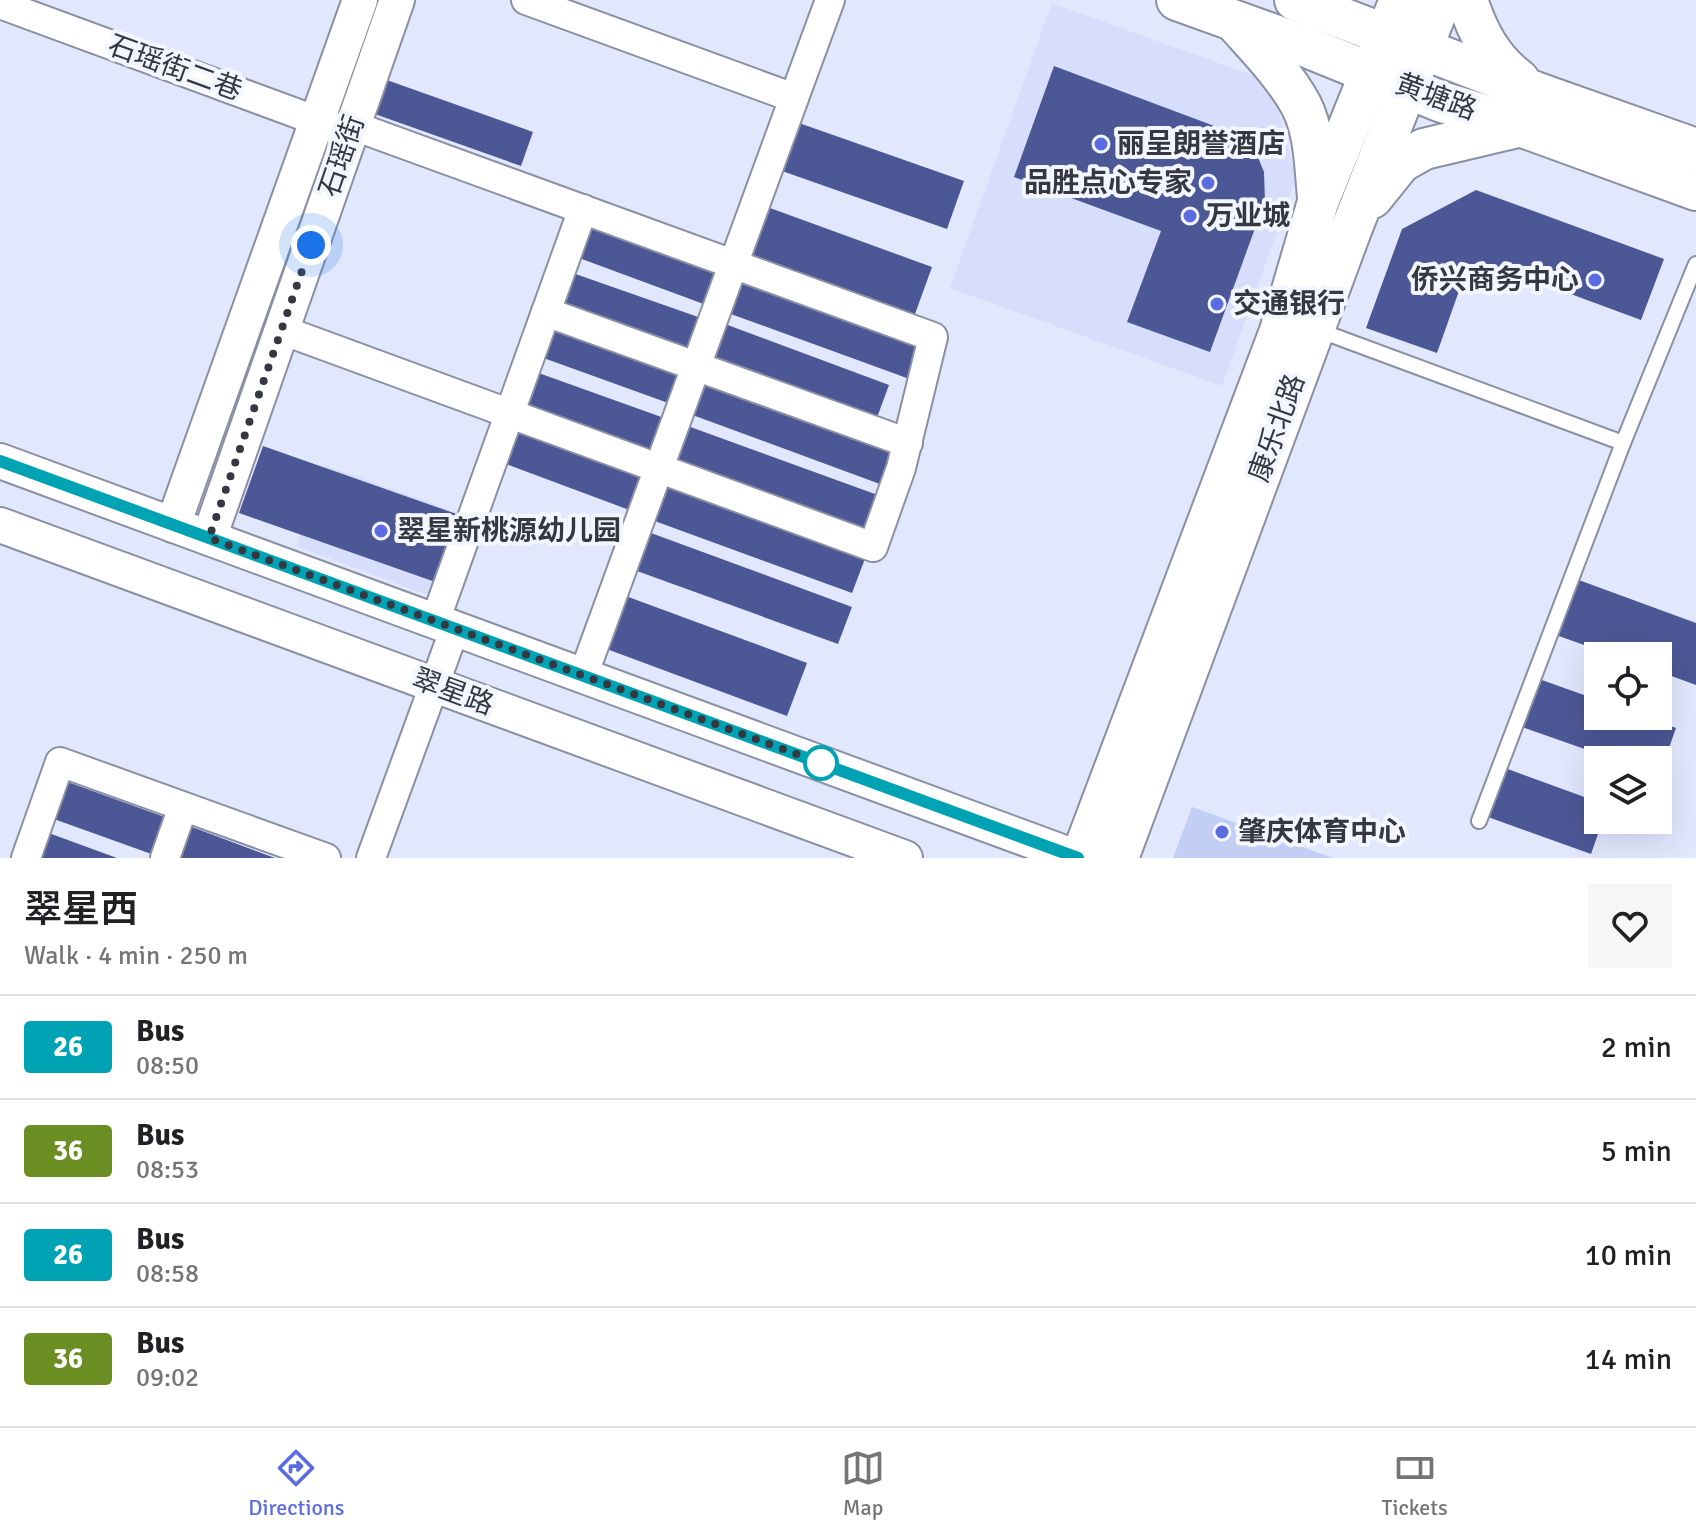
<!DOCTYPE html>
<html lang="en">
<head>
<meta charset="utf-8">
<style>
	:root { --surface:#fff; --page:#f6f6f6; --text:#202124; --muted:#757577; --line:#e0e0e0; --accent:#5b6be2 }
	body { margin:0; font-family:Signika,"Noto Sans SC",sans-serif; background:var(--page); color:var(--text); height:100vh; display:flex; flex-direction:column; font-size:30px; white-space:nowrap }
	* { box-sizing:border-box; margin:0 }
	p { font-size:26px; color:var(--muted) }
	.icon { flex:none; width:44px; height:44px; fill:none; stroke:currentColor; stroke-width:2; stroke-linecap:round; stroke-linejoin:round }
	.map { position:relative; height:858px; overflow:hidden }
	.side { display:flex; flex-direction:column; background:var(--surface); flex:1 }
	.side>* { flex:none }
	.badge { padding:0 16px; border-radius:6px; font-size:28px; line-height:52px }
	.controls { position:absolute; left:1584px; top:642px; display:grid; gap:16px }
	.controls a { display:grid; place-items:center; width:88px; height:88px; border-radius:0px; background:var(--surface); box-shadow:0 8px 32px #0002; font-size:40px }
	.you { position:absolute; width:40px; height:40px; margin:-20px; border:6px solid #fff; border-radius:50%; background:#1a73e8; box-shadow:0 0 0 12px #1a73e833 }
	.map>.badge { position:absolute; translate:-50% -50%; box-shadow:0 0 0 4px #fff }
	.round { display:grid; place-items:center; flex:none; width:84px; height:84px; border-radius:0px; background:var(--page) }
	.headline { display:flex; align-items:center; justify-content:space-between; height:136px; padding:0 24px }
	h1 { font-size:38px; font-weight:600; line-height:60px }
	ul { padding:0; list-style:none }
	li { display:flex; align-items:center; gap:24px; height:104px; padding:0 24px; border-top:2px solid var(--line) }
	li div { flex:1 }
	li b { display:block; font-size:30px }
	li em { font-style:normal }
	li .badge { min-width:88px; font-weight:700; text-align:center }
	.menu { display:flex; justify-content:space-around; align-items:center; height:112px; border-top:2px solid var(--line); background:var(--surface); font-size:22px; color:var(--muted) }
	.menu a { display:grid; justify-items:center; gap:4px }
	.menu .current { color:var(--accent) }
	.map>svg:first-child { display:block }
	.built { fill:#d6defc }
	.green { fill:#c3cef4 }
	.building { fill:#4c5896 }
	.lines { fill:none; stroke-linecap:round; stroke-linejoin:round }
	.service-casing { stroke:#8a8fa4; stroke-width:18 }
	.minor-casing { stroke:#8a8fa4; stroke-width:32 }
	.tertiary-casing { stroke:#8a8fa4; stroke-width:38 }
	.secondary-casing { stroke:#8a8fa4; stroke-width:44 }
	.service { stroke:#fff; stroke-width:14 }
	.minor { stroke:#fff; stroke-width:28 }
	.tertiary { stroke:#fff; stroke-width:34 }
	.secondary { stroke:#fff; stroke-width:40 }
	.line-casing { stroke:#fff; stroke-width:18 }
	.line { stroke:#00a3b4; stroke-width:12 }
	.walk { stroke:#353841; stroke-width:8; stroke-dasharray:0 14.4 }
	.poi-dot { fill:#5b6be2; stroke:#f3f5ff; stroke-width:3 }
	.stop-dot { fill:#fff; stroke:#00a3b4; stroke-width:4 }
	.labels { text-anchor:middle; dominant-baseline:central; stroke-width:8; stroke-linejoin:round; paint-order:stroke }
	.street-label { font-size:28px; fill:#353841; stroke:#f3f5ff }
	.poi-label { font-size:28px; font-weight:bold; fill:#353841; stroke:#f3f5ff; text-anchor:start }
</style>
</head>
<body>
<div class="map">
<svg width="1696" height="858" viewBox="0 0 1696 858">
	<rect width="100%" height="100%" fill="#e1e8fe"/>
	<g class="built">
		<polygon points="1052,3 1271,82 1296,179 1222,386 950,288"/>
		<polygon points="325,465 466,516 436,598 296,546"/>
	</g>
	<polygon class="green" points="1192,807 1333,858 1173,858"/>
	<g class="building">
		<polygon points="1054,66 1217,127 1244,140 1257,155 1264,172 1265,201 1210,352 1127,322 1161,231 1014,177"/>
		<polygon points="384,79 533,132 521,166 372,113"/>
		<polygon points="799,123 964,181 947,229 782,171"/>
		<polygon points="1476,190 1664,259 1641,320 1506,270 1459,291 1437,353 1366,328 1402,229"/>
		<polygon points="770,208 932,267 915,314 753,255"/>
		<polygon points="586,216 723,267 709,306 571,255"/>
		<polygon points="567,271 701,318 689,354 554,307"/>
		<polygon points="742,273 930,340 915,381 728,313"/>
		<polygon points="551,320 684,367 671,404 538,356"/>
		<polygon points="725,324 889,385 875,423 711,364"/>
		<polygon points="533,371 667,419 653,459 519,409"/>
		<polygon points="701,376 902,449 888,487 687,413"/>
		<polygon points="511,424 646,474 632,511 498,461"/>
		<polygon points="685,425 886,498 872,536 672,462"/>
		<polygon points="263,446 465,517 441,584 239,513"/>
		<polygon points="666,482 866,556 852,593 652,520"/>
		<polygon points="651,533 852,607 838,644 637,571"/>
		<polygon points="1576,579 1696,623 1696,685 1658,671 1658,656 1615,656 1556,635"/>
		<polygon points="623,595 807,663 787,716 604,648"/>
		<polygon points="1539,679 1598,700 1598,716 1643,716 1676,728 1658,779 1658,760 1616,760 1522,727"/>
		<polygon points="1505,768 1598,802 1598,820 1603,820 1591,854 1488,817"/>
		<polygon points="65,781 170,819 157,856 51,818"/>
		<polygon points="184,824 275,858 171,858"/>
		<polygon points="46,832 117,858 36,858"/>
	</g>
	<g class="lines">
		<defs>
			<g id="service">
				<polyline points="1318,330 1623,443"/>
				<polyline points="1479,821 1623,443 1696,264"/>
			</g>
			<g id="minor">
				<polyline points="526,0 794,98 830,0"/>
				<polyline points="0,4 350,133 365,130 933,337 901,468 873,547 282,330"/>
				<polyline points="546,312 908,443"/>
				<polyline points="435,621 583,209"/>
				<polyline points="583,676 794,98"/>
				<polyline points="26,858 60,762 326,858"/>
				<polyline points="165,858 183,807"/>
				<polyline points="371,858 455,628"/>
			</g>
			<g id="tertiary">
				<polyline points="0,461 1078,858"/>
				<polyline points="0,525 905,858"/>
				<polyline points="173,525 360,0"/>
				<polyline points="209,538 397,0"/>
			</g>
			<g id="secondary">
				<polyline points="1177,0 1302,45 1442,102 1520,126 1696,190"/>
				<polyline points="1295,0 1535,92 1696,149"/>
				<path d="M1467 0C1478 33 1491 59 1519 80"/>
				<path d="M1235 22C1258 48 1284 74 1301 105 1315 132 1315 167 1318 197"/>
				<polyline points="1372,198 1401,162 1424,149 1517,127"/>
				<polyline points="1081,858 1280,331 1318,202 1400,0"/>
				<polyline points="1118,858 1351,230 1441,0"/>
			</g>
		</defs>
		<use href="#service" class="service-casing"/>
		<use href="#minor" class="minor-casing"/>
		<use href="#tertiary" class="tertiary-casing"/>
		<use href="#secondary" class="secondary-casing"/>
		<use href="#service" class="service"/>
		<use href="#minor" class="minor"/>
		<use href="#tertiary" class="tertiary"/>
		<use href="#secondary" class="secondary"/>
	</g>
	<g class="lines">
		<defs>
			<polyline id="line" points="0,461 1078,858"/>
		</defs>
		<use href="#line" class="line-casing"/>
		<use href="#line" class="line"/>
		<polyline class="walk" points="311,245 209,538 821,763"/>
	</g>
	<g class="poi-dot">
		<circle cx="1101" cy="144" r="8"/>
		<circle cx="1208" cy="183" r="8"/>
		<circle cx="1190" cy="216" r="8"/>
		<circle cx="1595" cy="280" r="8"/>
		<circle cx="1217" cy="304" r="8"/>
		<circle cx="381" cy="531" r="8"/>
		<circle cx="1222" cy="832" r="8"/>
	</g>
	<circle class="stop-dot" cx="821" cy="763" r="16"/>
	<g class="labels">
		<g class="street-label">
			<text transform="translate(175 68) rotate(20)">石瑶街二巷</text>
			<text transform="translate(1436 97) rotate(20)">黄塘路</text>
			<text transform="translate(342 156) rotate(-71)">石瑶街</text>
			<text transform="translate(1277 428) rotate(-70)">康乐北路</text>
			<text transform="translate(453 692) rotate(20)">翠星路</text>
		</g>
		<g class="poi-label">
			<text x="1117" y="144">丽呈朗誉酒店</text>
			<text x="1192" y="183" text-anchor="end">品胜点心专家</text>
			<text x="1206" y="216">万业城</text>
			<text x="1579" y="280" text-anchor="end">侨兴商务中心</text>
			<text x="1233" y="304">交通银行</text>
			<text x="397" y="531">翠星新桃源幼儿园</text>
			<text x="1238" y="832">肇庆体育中心</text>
		</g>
	</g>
</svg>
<div class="controls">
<a><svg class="icon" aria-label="locate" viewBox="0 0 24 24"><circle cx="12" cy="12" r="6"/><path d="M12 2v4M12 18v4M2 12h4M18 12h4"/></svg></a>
<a><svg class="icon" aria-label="layers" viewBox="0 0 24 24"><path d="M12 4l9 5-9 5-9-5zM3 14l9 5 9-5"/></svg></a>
</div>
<div class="you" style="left:311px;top:245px"></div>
</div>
<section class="side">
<div class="headline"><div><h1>翠星西</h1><p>Walk · 4 min · 250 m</p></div><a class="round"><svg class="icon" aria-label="heart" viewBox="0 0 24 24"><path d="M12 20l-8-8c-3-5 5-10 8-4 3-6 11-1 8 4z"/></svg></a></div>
<ul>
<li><span class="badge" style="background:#00a3b4;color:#fff">26</span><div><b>Bus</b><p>08:50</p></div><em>2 min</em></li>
<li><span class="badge" style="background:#6b8e23;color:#fff">36</span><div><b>Bus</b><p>08:53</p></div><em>5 min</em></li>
<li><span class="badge" style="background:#00a3b4;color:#fff">26</span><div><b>Bus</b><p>08:58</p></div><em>10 min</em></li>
<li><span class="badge" style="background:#6b8e23;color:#fff">36</span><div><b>Bus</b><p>09:02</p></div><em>14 min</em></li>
</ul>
</section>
<nav class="menu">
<a class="current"><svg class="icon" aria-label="directions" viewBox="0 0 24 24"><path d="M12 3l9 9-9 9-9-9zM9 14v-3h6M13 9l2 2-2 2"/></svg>Directions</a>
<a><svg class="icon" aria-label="map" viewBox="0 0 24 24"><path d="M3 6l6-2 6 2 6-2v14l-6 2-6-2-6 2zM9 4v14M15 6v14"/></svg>Map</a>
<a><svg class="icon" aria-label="tickets" viewBox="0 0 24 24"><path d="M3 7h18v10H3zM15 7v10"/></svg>Tickets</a>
</nav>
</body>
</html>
